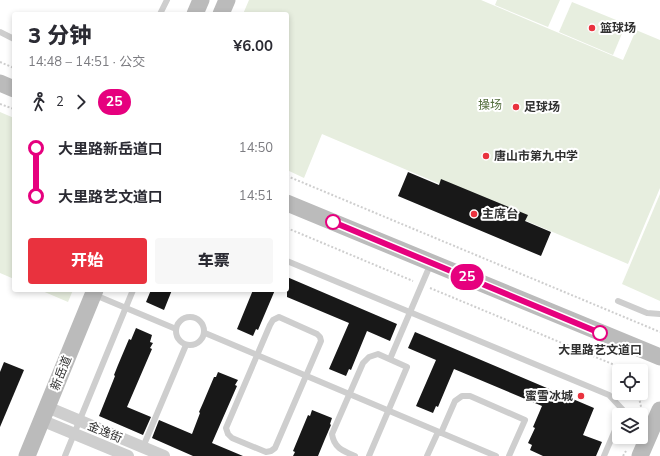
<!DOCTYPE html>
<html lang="zh">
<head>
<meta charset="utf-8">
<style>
	:root { --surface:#fff; --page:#f7f7f7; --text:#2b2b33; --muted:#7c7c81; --accent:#e9323e }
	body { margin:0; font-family:"Nunito Sans","Noto Sans SC",sans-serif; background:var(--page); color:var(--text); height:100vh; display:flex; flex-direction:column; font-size:15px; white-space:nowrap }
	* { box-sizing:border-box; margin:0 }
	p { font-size:13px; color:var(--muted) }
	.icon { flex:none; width:22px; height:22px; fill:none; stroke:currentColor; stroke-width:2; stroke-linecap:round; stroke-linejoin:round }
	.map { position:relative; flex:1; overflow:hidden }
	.drawer { position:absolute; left:12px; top:12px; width:277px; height:280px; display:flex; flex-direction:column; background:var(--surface); border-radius:4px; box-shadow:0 2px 6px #0003 }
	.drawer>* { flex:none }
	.badge { padding:0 8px; border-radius:13px; font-size:14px; line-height:26px }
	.buttons { position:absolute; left:612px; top:364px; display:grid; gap:8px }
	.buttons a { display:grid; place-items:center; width:36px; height:36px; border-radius:4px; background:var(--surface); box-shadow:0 2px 6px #0003; font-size:20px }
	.map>.badge { position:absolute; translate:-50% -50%; box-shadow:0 0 0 2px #fff }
	.legs { display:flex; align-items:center; gap:6px; height:44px; padding:0 16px; font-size:13px }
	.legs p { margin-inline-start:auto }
	.head { display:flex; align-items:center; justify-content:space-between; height:68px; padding:0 16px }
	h1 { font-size:22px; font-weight:800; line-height:30px }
	.action { display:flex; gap:8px; margin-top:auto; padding:8px 16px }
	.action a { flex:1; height:46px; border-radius:4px; background:var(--accent); color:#fff; font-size:16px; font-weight:800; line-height:46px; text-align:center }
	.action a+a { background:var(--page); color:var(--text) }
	ul { padding:0 16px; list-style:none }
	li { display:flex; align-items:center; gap:14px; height:48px; font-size:15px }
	li i { display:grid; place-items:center; width:6px; height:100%; margin:0 5px; background:currentColor }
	li i::after { content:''; width:10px; height:10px; margin:-5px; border:3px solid; border-radius:50%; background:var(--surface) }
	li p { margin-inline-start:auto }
	li:first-child i { background:linear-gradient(#0000 50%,currentColor 0) }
	li:last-child i { background:linear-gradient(currentColor 50%,#0000 0) }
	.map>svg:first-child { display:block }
	.green { fill:#e7eedf }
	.building { fill:#181818 }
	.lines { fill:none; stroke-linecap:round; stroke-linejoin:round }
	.path { stroke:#cecece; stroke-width:2; stroke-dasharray:2 2; stroke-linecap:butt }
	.lane { stroke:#cecece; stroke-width:6 }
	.street { stroke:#cecece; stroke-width:12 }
	.secondary { stroke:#bbb; stroke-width:17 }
	.line-1-casing { stroke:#fff; stroke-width:9 }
	.line-1 { stroke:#e6007e; stroke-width:6 }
	.poi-dot { fill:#e9323e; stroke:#fff; stroke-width:1.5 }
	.stop-1-dot { fill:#fff; stroke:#e6007e; stroke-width:2 }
	.labels { text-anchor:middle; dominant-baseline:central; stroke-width:4; stroke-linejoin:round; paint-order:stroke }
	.poi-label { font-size:12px; font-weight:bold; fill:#313131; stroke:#fff; text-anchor:start }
	.park-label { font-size:12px; fill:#546e3d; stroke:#fff }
	.stop-label { font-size:12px; font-weight:bold; fill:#313131; stroke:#fff }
	.street-label { font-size:12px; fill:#313131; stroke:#fff }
</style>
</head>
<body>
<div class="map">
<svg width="660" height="456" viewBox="0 0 660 456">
	<rect width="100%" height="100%" fill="#fff"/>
	<g class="green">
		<polygon points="249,0 481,0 623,60 636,30 660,40 660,188 628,264 322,134 304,178 287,170 287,14 243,14"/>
		<polygon points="497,0 560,0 548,27 495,5"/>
		<polygon points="572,2 626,24 613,55 559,32"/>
		<polygon points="0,112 14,118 14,279 0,273"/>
		<polygon points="660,194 660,301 622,284"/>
		<polygon points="40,290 73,290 68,302"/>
	</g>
	<g class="building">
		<polygon points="408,172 439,185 441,179 528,215 525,221 551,232 541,256 398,196"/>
		<polygon points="287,277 397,324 390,341 367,331 351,370 349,369 346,376 329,369 349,323 287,297"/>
		<polygon points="151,290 172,290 164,310 146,302"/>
		<polygon points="253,290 275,290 258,330 256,329 253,336 237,329"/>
		<polygon points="136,328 152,335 150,342 153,343 150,348 152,349 127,407 151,417 143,435 99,416 115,376 114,375 118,365 129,339 131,340"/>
		<polygon points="415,332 594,408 583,435 602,442 596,456 543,456 530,450 532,445 528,443 535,428 533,427 542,406 454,369 438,407 436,406 433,413 416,406 436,360 408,348"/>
		<polygon points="4,362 24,370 0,427 0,372"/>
		<polygon points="218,372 238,380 235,385 237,386 212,443 243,456 193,456 152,438 159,420 192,434 200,413 199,412 203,403 214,377 216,377"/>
		<polygon points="312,410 332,418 330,424 331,425 325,439 318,456 293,456 295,452 293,451 308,415 310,416"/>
	</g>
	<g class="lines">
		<g class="path">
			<polyline points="0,62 14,68"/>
			<polyline points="0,104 14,109"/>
			<polyline points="287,176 660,332"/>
			<polyline points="287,228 413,281"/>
			<polyline points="430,288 629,371"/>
			<polyline points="638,393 642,411 641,415"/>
			<polyline points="623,456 626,451"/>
		</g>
		<g class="lane">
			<polyline points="160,14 167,0"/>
			<polyline points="0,32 14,39"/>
			<polyline points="287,261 609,395 623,410 621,415"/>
			<polyline points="95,295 176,329"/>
			<polyline points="618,301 647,313 660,314"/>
			<circle cx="190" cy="331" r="14"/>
			<polygon points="279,317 317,334 320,337 321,341 275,448 271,451 266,452 232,438 228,434 226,428 270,325 273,320"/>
			<polyline points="205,333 496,456"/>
			<polyline points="390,359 431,263"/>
			<polyline points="441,433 455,401 462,396 470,396 525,420 509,456"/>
			<polyline points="143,447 186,345"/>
			<polyline points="65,456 133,290"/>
			<path d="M355 456C343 451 334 448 332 434L363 363 369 357 378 354 407 367 369 456"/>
			<polyline points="427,456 438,432"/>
			<polyline points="604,456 619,421"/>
		</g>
		<g class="street">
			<polyline points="47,407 164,456"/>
			<polyline points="41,420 128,456"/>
		</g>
		<g class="secondary">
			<polyline points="195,14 201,0"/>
			<polyline points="221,14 227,0"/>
			<polyline points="0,83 14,89"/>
			<polyline points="287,203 660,357"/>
			<polyline points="27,456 95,290"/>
			<polyline points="640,456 660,410"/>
		</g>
	</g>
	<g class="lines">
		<defs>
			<polyline id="line-1" points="333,222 600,333"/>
		</defs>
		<use href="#line-1" class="line-1-casing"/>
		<use href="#line-1" class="line-1"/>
	</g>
	<g class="poi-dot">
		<circle cx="592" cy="28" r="4"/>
		<circle cx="516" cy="107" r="4"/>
		<circle cx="486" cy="156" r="4"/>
		<circle cx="474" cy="214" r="4"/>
		<circle cx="581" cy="396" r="4"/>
	</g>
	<g class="stop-1-dot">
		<circle cx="333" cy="222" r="7"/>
		<circle cx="600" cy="333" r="7"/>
	</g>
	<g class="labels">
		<g class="poi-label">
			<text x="600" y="28">篮球场</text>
			<text x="524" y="107">足球场</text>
			<text x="494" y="156">唐山市第九中学</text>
			<text x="482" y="214">主席台</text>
			<text x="573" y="396" text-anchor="end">蜜雪冰城</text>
		</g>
		<g class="park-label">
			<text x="490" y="105">操场</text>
		</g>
		<g class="stop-label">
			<text x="600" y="350">大里路艺文道口</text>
		</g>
		<g class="street-label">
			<text transform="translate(61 373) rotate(-68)">新岳道</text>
			<text transform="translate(105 432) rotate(23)">金逸街</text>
		</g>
	</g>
</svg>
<div class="buttons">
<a><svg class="icon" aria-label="locate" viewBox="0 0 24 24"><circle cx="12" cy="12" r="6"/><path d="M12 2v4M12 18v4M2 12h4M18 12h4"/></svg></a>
<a><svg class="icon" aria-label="layers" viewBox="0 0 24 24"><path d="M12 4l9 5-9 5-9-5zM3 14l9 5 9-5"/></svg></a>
</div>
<b class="badge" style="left:467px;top:277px;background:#e6007e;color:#fff">25</b>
<section class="drawer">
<div class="head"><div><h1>3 分钟</h1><p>14:48 – 14:51 · 公交</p></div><b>¥6.00</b></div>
<div class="legs"><svg class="icon" aria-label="walk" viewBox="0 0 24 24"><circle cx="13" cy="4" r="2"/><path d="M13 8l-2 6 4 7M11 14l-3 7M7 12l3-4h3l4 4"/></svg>2<svg class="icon" aria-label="forward" viewBox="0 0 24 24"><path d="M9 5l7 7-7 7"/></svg><b class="badge" style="background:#e6007e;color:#fff">25</b></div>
<ul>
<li><i style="color:#e6007e"></i><b>大里路新岳道口</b><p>14:50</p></li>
<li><i style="color:#e6007e"></i><b>大里路艺文道口</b><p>14:51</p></li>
</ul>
<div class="action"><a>开始</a><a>车票</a></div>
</section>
</div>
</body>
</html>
